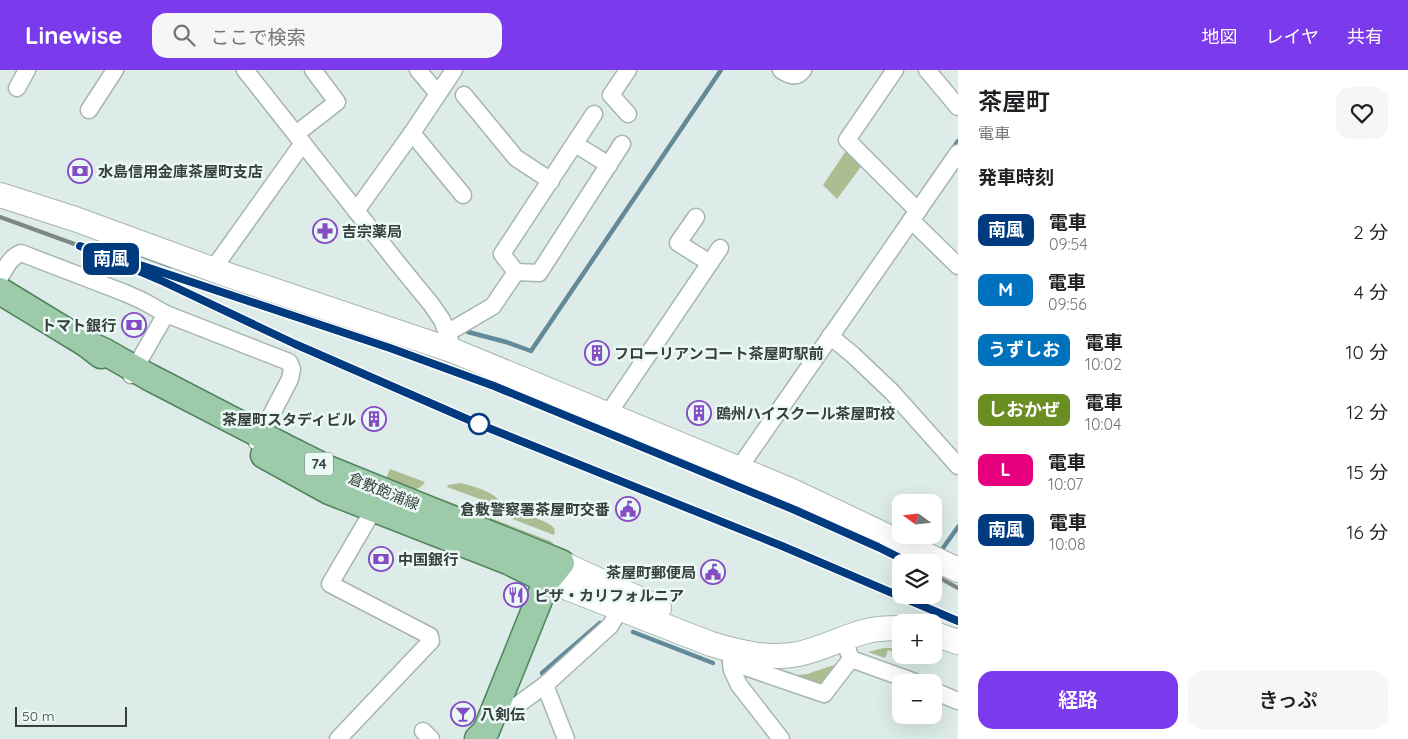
<!DOCTYPE html>
<html lang="ja">
<head>
<meta charset="utf-8">
<style>
	:root { --surface:#fff; --page:#f6f6f6; --text:#202124; --muted:#757577; --accent:#7c3aed }
	body { margin:0; font-family:Quicksand,"Noto Sans JP",sans-serif; background:var(--page); color:var(--text); height:100vh; display:flex; flex-direction:column; font-size:19px; white-space:nowrap }
	* { box-sizing:border-box; margin:0 }
	p { font-size:16px; color:var(--muted) }
	.icon { flex:none; width:28px; height:28px; fill:none; stroke:currentColor; stroke-width:2; stroke-linecap:round; stroke-linejoin:round }
	.map { position:relative; flex:1; overflow:hidden }
	.drawer { display:flex; flex-direction:column; background:var(--surface); width:450px }
	.drawer>* { flex:none }
	.badge { padding:0 10px; border-radius:8px; font-size:18px; line-height:32px }
	.needle { width:32px; rotate:285deg }
	.controls { position:absolute; left:892px; top:424px; display:grid; gap:10px }
	.controls a { display:grid; place-items:center; width:50px; height:50px; border-radius:10px; background:var(--surface); box-shadow:0 5px 20px #0002; font-size:25px }
	.scale { position:absolute; left:15px; bottom:12px; width:112px; box-sizing:border-box; padding-left:5px; border:2px solid #383e3c; border-top:0; font-size:14px; line-height:18px; white-space:nowrap; color:#383e3c; -webkit-text-stroke:4px #eaf9f5; paint-order:stroke }
	.map>.badge { position:absolute; translate:-50% -50%; box-shadow:0 0 0 2px #fff }
	h2 { padding:0 20px; font-size:19px; line-height:45px }
	.round { display:grid; place-items:center; flex:none; width:52px; height:52px; border-radius:15px; background:var(--page) }
	.head { display:flex; align-items:center; justify-content:space-between; height:85px; padding:0 20px }
	h1 { font-size:24px; font-weight:600; line-height:38px }
	.action { display:flex; gap:10px; margin-top:auto; padding:10px 20px }
	.action a { flex:1; height:58px; border-radius:15px; background:var(--accent); color:#fff; font-size:20px; font-weight:600; line-height:58px; text-align:center }
	.action a+a { background:var(--page); color:var(--text) }
	ul { padding:0; list-style:none }
	li { display:flex; align-items:center; gap:15px; height:60px; padding:0 20px }
	li div { flex:1 }
	li b { display:block; font-size:19px }
	li em { font-style:normal }
	li .badge { min-width:55px; font-weight:700; text-align:center }
	header { display:flex; align-items:center; gap:30px; box-sizing:border-box; height:70px; padding:0 25px; background:var(--accent); color:#fff }
	header strong { font-size:24px }
	nav { display:flex; gap:28px; margin-inline-start:auto; font-size:18px }
	.search { width:350px; height:45px; background:var(--page); display:flex; align-items:center; gap:12px; box-sizing:border-box; padding:0 18px; border-radius:15px; color:var(--muted); font-size:19px }
	main { display:flex; flex:1; min-height:0 }
	.map>svg:first-child { display:block }
	.green { fill:#abbd91 }
	.lines { fill:none; stroke-linecap:round; stroke-linejoin:round }
	.stream { stroke:#638a99; stroke-width:4.5 }
	.street-casing { stroke:#a7b5b1; stroke-width:19 }
	.secondary-casing { stroke:#a7b5b1; stroke-width:26 }
	.primary-casing { stroke:#4f835e; stroke-width:29 }
	.street { stroke:#fff; stroke-width:16 }
	.secondary { stroke:#fff; stroke-width:24 }
	.primary { stroke:#9dcba9; stroke-width:26 }
	.rail { stroke:#7d8784; stroke-width:4 }
	.line-casing { stroke:#fff; stroke-width:11 }
	.line { stroke:#003b80; stroke-width:8 }
	.stop-dot { fill:#fff; stroke:#003b80; stroke-width:2.5 }
	.labels { text-anchor:middle; dominant-baseline:central; stroke-width:5; stroke-linejoin:round; paint-order:stroke }
	.shield { fill:#eaf9f5; stroke:#6d7674; stroke-width:1 }
	.shield-label { font-size:14px; font-weight:bold; fill:#383e3c }
	.poi-label { font-size:15px; font-weight:bold; fill:#383e3c; stroke:#eaf9f5; text-anchor:start }
	.street-label { font-size:15px; fill:#383e3c; stroke:#eaf9f5 }
</style>
</head>
<body>
<header>
<strong>Linewise</strong>
<div class="search"><svg class="icon" aria-label="search" viewBox="0 0 24 24"><circle cx="10" cy="10" r="6"/><path d="M15 15l6 6"/></svg>ここで検索</div>
<nav><a>地図</a><a>レイヤ</a><a>共有</a></nav>
</header>
<main>
<div class="map">
<svg width="958" height="669" viewBox="0 0 958 669">
	<rect width="100%" height="100%" fill="#ddece8"/>
	<g class="green">
		<polygon points="848,78 863,94 837,129 823,115"/>
		<path d="M390 399 425 412C416 426 396 418 382 417Z"/>
		<path d="M460 413C471 415 491 421 499 430 502 433 502 435 507 438 520 444 535 446 547 453 553 456 556 459 554 465L502 445 497 442 488 432 447 417 448 415Z"/>
		<polygon points="439,429 442,429 550,471 553,473 553,478 436,430"/>
		<polygon points="884,578 901,578 900,584 888,580 885,588 868,582"/>
		<polygon points="834,595 822,616 787,606 807,604"/>
	</g>
	<g class="lines">
		<g class="stream">
			<polyline points="952,80 958,71"/>
			<polyline points="135,183 170,196"/>
			<polyline points="468,262 506,272 531,281 721,0"/>
			<polyline points="943,478 958,457"/>
			<polyline points="633,562 713,593"/>
			<polyline points="541,609 544,607 542,603 600,553"/>
		</g>
		<defs>
			<g id="street">
				<polyline points="245,0 399,195 431,234 442,250 454,281"/>
				<polyline points="418,0 438,24"/>
				<path d="M781 0C788 5 797 9 803 0"/>
				<polyline points="895,0 847,70 918,141"/>
				<polyline points="927,0 958,37"/>
				<polyline points="17,18 27,0"/>
				<polyline points="464,25 516,88 551,111"/>
				<polyline points="89,40 115,0"/>
				<polyline points="628,44 611,25 628,0"/>
				<polyline points="412,63 463,125"/>
				<polyline points="296,64 337,32 313,0"/>
				<polyline points="575,74 609,95"/>
				<polyline points="356,141 412,63 454,0"/>
				<polyline points="696,147 678,173 710,193"/>
				<polyline points="911,150 958,196"/>
				<polyline points="213,199 303,73"/>
				<polyline points="516,202 539,203 622,74"/>
				<path d="M0 207C6 198 10 187 21 183L125 223 143 231 166 244 289 292 292 299 290 309 257 372"/>
				<polyline points="447,263 493,236 516,202 502,184 594,44"/>
				<polyline points="830,266 853,285 892,322 958,396"/>
				<polyline points="131,305 166,244"/>
				<polyline points="608,344 720,178"/>
				<polyline points="739,398 958,83"/>
				<polyline points="847,578 851,589 915,612"/>
				<polyline points="732,585 731,592 732,600 739,615 781,669"/>
				<polyline points="731,592 824,624 851,589"/>
				<polyline points="545,615 566,669"/>
				<polyline points="934,621 958,631"/>
				<polyline points="494,640 505,644 545,615 610,556 620,539"/>
				<polyline points="423,661 431,669"/>
				<polyline points="338,669 431,571 430,566 330,514 378,432"/>
			</g>
			<g id="secondary">
				<polyline points="0,125 75,149 228,205 454,281 790,420 958,500"/>
				<polyline points="561,493 659,538"/>
				<path d="M547 510 711 574C738 582 770 590 798 584 822 579 843 567 867 561 878 558 890 558 901 558"/>
				<polyline points="934,564 958,572"/>
			</g>
			<g id="primary">
				<polyline points="0,221 87,274 101,285"/>
				<polyline points="87,274 105,282 149,307 288,379 328,399 561,493 547,510 486,661 478,669"/>
				<polyline points="264,385 329,421 508,491 547,510"/>
			</g>
		</defs>
		<use href="#street" class="street-casing"/>
		<use href="#secondary" class="secondary-casing"/>
		<use href="#primary" class="primary-casing"/>
		<use href="#street" class="street"/>
		<use href="#secondary" class="secondary"/>
		<use href="#primary" class="primary"/>
		<g class="rail">
			<polyline points="0,147 80,176 128,191 390,278 469,307 795,440 877,477 908,492"/>
			<polyline points="140,201 295,274 476,353 782,476 958,551"/>
			<polyline points="934,505 958,518"/>
		</g>
	</g>
	<g class="lines">
		<defs>
			<polyline id="line" points="908,492 878,477 795,440 494,316 390,278 128,191 80,176 160,210 295,274 476,353 782,476 958,551"/>
		</defs>
		<use href="#line" class="line-casing"/>
		<use href="#line" class="line"/>
	</g>
	<defs>
		<symbol id="bank-ring" viewBox="-11 -11 22 22"><circle r="9.5" fill="#eaf9f5" stroke="#854dc4" stroke-width="1.5"/><path d="M-6-4H6V4H-6ZM0-2.3a2.3 2.3 0 1 0 0 4.6a2.3 2.3 0 1 0 0-4.6Z" fill="#854dc4"/></symbol>
		<symbol id="pharmacy-ring" viewBox="-11 -11 22 22"><circle r="9.5" fill="#eaf9f5" stroke="#854dc4" stroke-width="1.5"/><path d="M-2-6h4v4h4v4h-4v4h-4v-4h-4v-4h4Z" fill="#854dc4"/></symbol>
		<symbol id="building-ring" viewBox="-11 -11 22 22"><circle r="9.5" fill="#eaf9f5" stroke="#854dc4" stroke-width="1.5"/><path d="M-4-6H4V6H1V3H-1V6H-4ZM-2.5-4.3h1.7v1.8h-1.7ZM.8-4.3h1.7v1.8H.8ZM-2.5-1h1.7V.8h-1.7ZM.8-1h1.7V.8H.8Z" fill="#854dc4"/></symbol>
		<symbol id="civic-ring" viewBox="-11 -11 22 22"><circle r="9.5" fill="#eaf9f5" stroke="#854dc4" stroke-width="1.5"/><path d="M-.6-6.5H3V-4.5H.6V-3L4-1V1h2V6H-6V1h2V-1L-.6-3ZM-1.2 2.5V6h2.4V2.5Z" fill="#854dc4"/></symbol>
		<symbol id="restaurant-ring" viewBox="-11 -11 22 22"><circle r="9.5" fill="#eaf9f5" stroke="#854dc4" stroke-width="1.5"/><path d="M-5-6h1v4h1v-4h1v4h1v-4h1v5L-1.5 .5V6h-2V.5L-5-1ZM5-6V6H3V1.5H1.5Q1.5-4 5-6Z" fill="#854dc4"/></symbol>
		<symbol id="bar-ring" viewBox="-11 -11 22 22"><circle r="9.5" fill="#eaf9f5" stroke="#854dc4" stroke-width="1.5"/><path d="M-6-5H6L.8 .8V4.5H3.5V6h-7V4.5H-.8V.8Z" fill="#854dc4"/></symbol>
	</defs>
	<g fill-rule="evenodd">
		<use href="#bank-ring" x="66" y="87" width="28" height="28"/>
		<use href="#pharmacy-ring" x="311" y="147" width="28" height="28"/>
		<use href="#bank-ring" x="120" y="241" width="28" height="28"/>
		<use href="#building-ring" x="583" y="269" width="28" height="28"/>
		<use href="#building-ring" x="685" y="329" width="28" height="28"/>
		<use href="#building-ring" x="360" y="335" width="28" height="28"/>
		<use href="#civic-ring" x="614" y="425" width="28" height="28"/>
		<use href="#bank-ring" x="367" y="475" width="28" height="28"/>
		<use href="#civic-ring" x="699" y="488" width="28" height="28"/>
		<use href="#restaurant-ring" x="502" y="511" width="28" height="28"/>
		<use href="#bar-ring" x="449" y="630" width="28" height="28"/>
	</g>
	<circle class="stop-dot" cx="479" cy="354" r="10"/>
	<g class="labels">
		<rect class="shield" x="305" y="382.5" width="28" height="23" rx="4"/>
		<g class="shield-label">
			<text x="319" y="394">74</text>
		</g>
		<g class="poi-label">
			<text x="98" y="101">水島信用金庫茶屋町支店</text>
			<text x="342" y="161">吉宗薬局</text>
			<text x="116" y="255" text-anchor="end">トマト銀行</text>
			<text x="614" y="283">フローリアンコート茶屋町駅前</text>
			<text x="716" y="343">鴎州ハイスクール茶屋町校</text>
			<text x="356" y="349" text-anchor="end">茶屋町スタディビル</text>
			<text x="610" y="439" text-anchor="end">倉敷警察署茶屋町交番</text>
			<text x="398" y="489">中国銀行</text>
			<text x="696" y="502" text-anchor="end">茶屋町郵便局</text>
			<text x="534" y="525">ピザ・カリフォルニア</text>
			<text x="480" y="644">八剣伝</text>
		</g>
		<g class="street-label">
			<text transform="translate(384 421) rotate(22)">倉敷飽浦線</text>
		</g>
	</g>
</svg>
<div class="controls">
<a><svg class="needle" viewBox="-14 -14 28 28"><path d="M0-13l5 13h-10z" fill="#e53935"/><path d="M0 13l5-13h-10z" fill="#757577"/></svg></a>
<a><svg class="icon" aria-label="layers" viewBox="0 0 24 24"><path d="M12 4l9 5-9 5-9-5zM3 14l9 5 9-5"/></svg></a>
<a>+</a>
<a>−</a>
</div>
<div class="scale">50 m</div>
<b class="badge" style="left:111px;top:189px;background:#003b80;color:#fff">南風</b>
</div>
<section class="drawer">
<div class="head"><div><h1>茶屋町</h1><p>電車</p></div><a class="round"><svg class="icon" aria-label="heart" viewBox="0 0 24 24"><path d="M12 20l-8-8c-3-5 5-10 8-4 3-6 11-1 8 4z"/></svg></a></div>
<h2>発車時刻</h2>
<ul>
<li><span class="badge" style="background:#003b80;color:#fff">南風</span><div><b>電車</b><p>09:54</p></div><em>2 分</em></li>
<li><span class="badge" style="background:#0071be;color:#fff">M</span><div><b>電車</b><p>09:56</p></div><em>4 分</em></li>
<li><span class="badge" style="background:#0072bc;color:#fff">うずしお</span><div><b>電車</b><p>10:02</p></div><em>10 分</em></li>
<li><span class="badge" style="background:#6b8e23;color:#fff">しおかぜ</span><div><b>電車</b><p>10:04</p></div><em>12 分</em></li>
<li><span class="badge" style="background:#e6007e;color:#fff">L</span><div><b>電車</b><p>10:07</p></div><em>15 分</em></li>
<li><span class="badge" style="background:#003b80;color:#fff">南風</span><div><b>電車</b><p>10:08</p></div><em>16 分</em></li>
</ul>
<div class="action"><a>経路</a><a>きっぷ</a></div>
</section>
</main>
</body>
</html>
